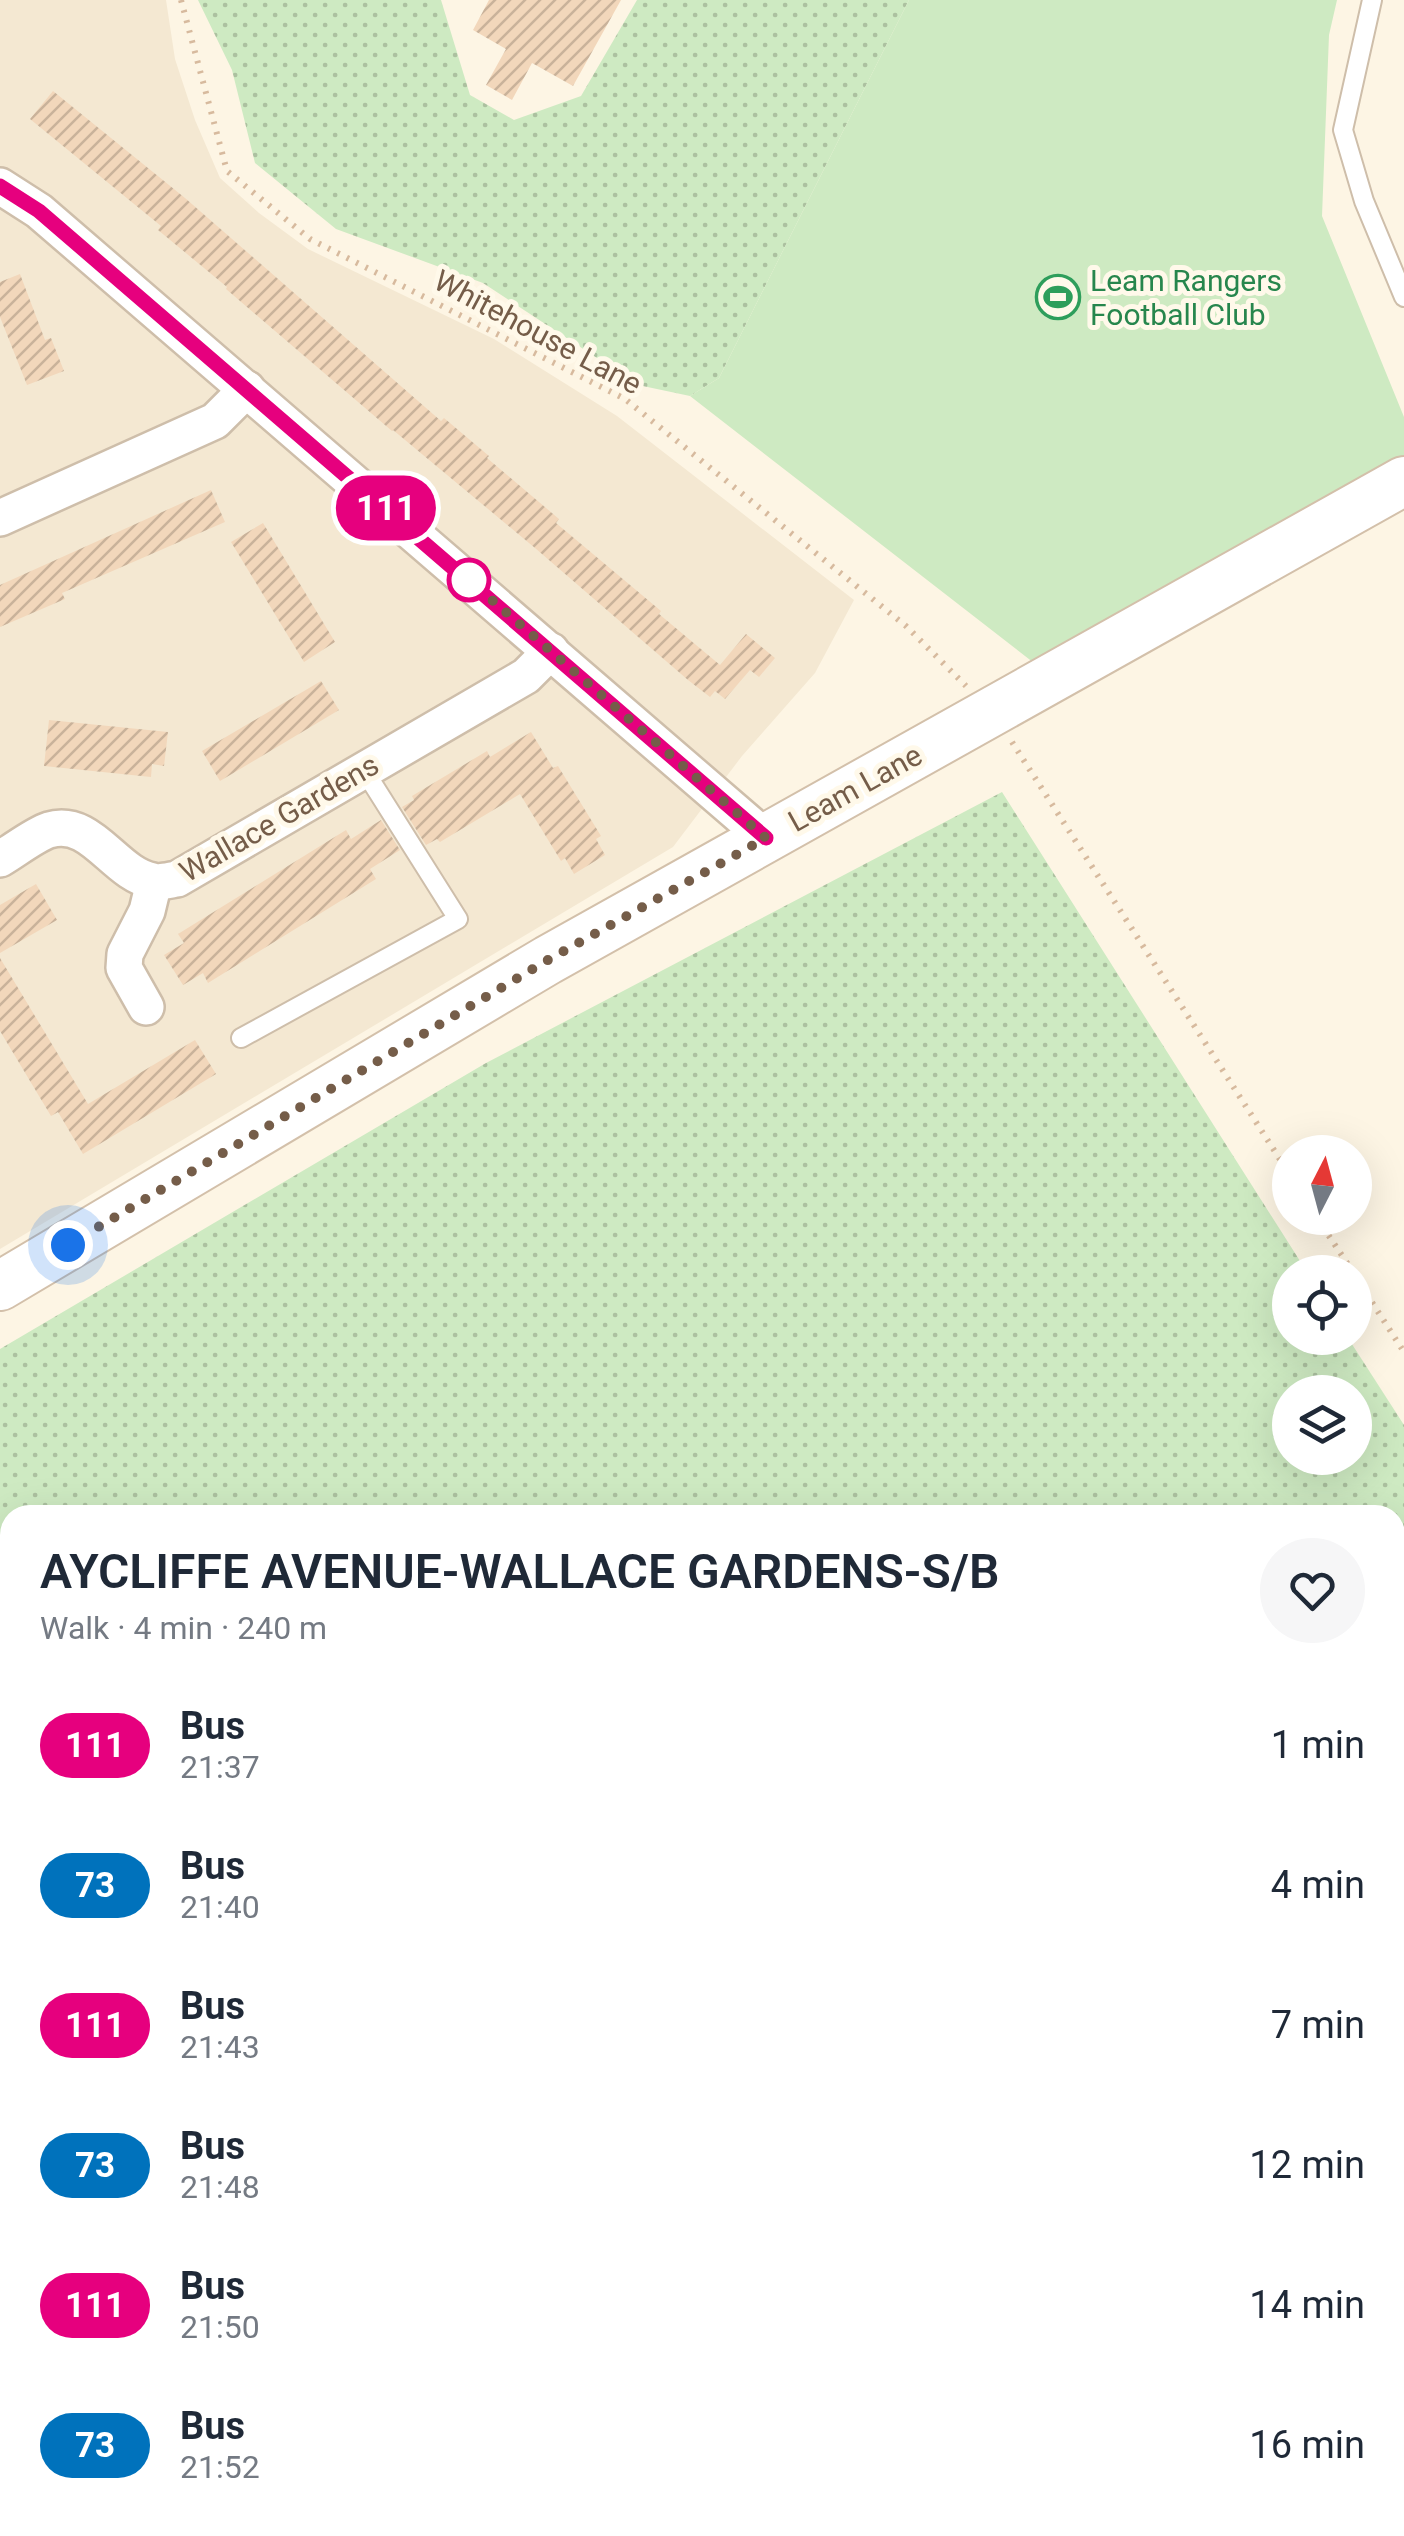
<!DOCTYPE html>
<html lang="en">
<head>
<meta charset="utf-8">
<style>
	:root { --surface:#fff; --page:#f6f6f7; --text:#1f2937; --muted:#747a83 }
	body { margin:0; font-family:Roboto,sans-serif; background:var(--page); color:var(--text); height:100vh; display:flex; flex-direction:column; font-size:38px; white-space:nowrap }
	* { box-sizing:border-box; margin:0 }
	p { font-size:32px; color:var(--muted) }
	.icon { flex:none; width:55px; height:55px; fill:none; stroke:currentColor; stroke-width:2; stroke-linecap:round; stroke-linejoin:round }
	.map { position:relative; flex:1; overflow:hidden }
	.details { position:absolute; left:0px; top:1505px; width:1405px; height:1032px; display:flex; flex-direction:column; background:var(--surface); border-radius:30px 30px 0 0; box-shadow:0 10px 40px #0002 }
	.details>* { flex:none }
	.badge { padding:0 20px; border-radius:32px; font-size:35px; line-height:65px }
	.needle { width:65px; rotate:6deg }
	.controls { position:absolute; left:1272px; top:1135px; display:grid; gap:20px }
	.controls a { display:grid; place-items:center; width:100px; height:100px; border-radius:50%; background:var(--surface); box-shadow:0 10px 40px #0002; font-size:50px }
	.you { position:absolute; width:50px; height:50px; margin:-25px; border:8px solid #fff; border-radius:50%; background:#1a73e8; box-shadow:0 0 0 15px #1a73e833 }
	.map>.badge { position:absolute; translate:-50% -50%; box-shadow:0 0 0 5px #fff }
	.round { display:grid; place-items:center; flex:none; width:105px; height:105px; border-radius:52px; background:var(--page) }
	.headline { display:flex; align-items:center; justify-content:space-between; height:170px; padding:0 40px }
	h1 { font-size:48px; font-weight:600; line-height:75px }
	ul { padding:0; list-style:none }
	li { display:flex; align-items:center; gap:30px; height:140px; padding:0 40px }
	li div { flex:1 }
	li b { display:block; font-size:38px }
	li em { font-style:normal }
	li .badge { min-width:110px; font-weight:700; text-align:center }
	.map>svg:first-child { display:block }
	.residential { fill:#f4e8d2 }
	.green { fill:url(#green-dots); fill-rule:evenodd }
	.forest { fill:url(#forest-firs) }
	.pitch { fill:#ceeac2 }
	.building { fill:url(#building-hatch) }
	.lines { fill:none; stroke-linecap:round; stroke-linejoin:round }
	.lane-casing { stroke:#cebeaa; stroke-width:22 }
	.street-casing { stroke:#cebeaa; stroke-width:40 }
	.secondary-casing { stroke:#d3c0aa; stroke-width:52 }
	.path { stroke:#d7ba9e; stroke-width:6; stroke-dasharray:2.5 8; stroke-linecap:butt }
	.lane { stroke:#fff; stroke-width:18 }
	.street { stroke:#fff; stroke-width:35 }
	.secondary { stroke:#fff; stroke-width:48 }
	.line-casing { stroke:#fff; stroke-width:22 }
	.line { stroke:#e6007e; stroke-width:15 }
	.walk { stroke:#755d49; stroke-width:10; stroke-dasharray:0 18 }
	.stop-dot { fill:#fff; stroke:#e6007e; stroke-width:5 }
	.labels { text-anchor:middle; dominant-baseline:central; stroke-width:10; stroke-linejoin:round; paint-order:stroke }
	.leisure-label { font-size:30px; fill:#27864d; stroke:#fff9ea; text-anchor:start }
	.street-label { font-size:30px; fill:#755d49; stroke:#fff9ea }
</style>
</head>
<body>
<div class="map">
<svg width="1404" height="2536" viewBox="0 0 1404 2536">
	<defs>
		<pattern id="green-dots" width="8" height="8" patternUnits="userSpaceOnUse" patternTransform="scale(2.5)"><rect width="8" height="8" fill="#ceeac2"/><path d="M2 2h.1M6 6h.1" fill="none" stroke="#acc1a0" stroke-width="1.8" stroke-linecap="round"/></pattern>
		<pattern id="forest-firs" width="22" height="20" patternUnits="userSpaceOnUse" patternTransform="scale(2.5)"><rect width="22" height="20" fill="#ceeac2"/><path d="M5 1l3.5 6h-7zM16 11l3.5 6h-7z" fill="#acc1a0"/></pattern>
		<pattern id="building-hatch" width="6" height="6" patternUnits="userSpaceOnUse" patternTransform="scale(2.5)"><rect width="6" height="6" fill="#f2d7bb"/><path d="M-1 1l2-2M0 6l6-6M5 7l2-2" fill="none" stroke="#c9b29a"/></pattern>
	</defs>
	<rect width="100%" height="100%" fill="#fdf5e4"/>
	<polygon class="residential" points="0,0 166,0 175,59 195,120 220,178 259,213 308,249 494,339 617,416 854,600 815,673 742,756 673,847 0,1249"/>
	<g class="green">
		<polygon points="198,0 441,0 470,95 514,120 581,96 637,0 909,0 719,378 690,396 638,385 483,283 336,229 255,163 232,70"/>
		<path d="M1002 792 1307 1272H1290V1338H1348L1404 1425V2387L1395 2396V1515H10V1842L0 1832V1349L486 1063ZM1290 1392H1355V1458H1290Z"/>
		<polygon points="687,2528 1266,2528 1258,2536 694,2536"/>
	</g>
	<polygon class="forest" points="1404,2387 1404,2536 1258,2536 1266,2528 1395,2528 1395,2396"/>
	<polygon class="pitch" points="909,0 1337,0 1329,35 1322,216 1404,417 1404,455 1034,663 690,396 719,378"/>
	<g class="building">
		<polygon points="489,0 621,0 573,86 532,63 512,100 486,85 506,49 473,30"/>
		<polygon points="53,91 185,198 441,421 444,418 489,456 487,458 559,519 556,523 661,611 659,614 720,665 746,634 775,658 759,677 750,670 725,699 715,691 710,697 688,680 535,548 393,430 392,431 226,289 227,287 158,230 161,226 30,119"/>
		<polygon points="20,274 45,340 51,338 64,371 27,385 0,317 0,282"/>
		<polygon points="211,490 225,522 62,593 65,599 0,627 0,585"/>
		<polygon points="263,523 335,642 304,662 231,542"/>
		<polygon points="321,681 339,710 220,781 202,751"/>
		<polygon points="49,720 168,732 164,766 152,764 151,777 44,766"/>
		<polygon points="531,732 553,768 558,766 601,836 596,839 605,855 574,874 565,858 561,861 520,794 440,842 437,839 426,845 402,807 414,800 412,796 487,751 490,757"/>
		<polygon points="381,820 400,850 370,869 376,879 208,983 203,973 183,985 164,955 184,943 178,934 346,830 351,839"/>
		<polygon points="36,884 57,920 0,953 0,905"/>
		<polygon points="0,958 88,1104 195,1040 216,1074 83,1154 58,1112 51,1116 0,1031"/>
	</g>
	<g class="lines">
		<defs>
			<g id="lane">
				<polyline points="1372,0 1343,130 1364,201 1404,297"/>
				<polyline points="241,1038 458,919 364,770"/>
			</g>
			<g id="street">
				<polyline points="0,186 39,211 766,838"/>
				<polyline points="0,518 215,421 247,389"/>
				<path d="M0 859C14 851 34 835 49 830 92 817 114 874 153 881 160 883 170 880 177 879L526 676 551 651"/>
				<polyline points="146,1007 124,968 125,954 147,911 154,882"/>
			</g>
			<polyline id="secondary" points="0,1286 548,960 1404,481"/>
		</defs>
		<use href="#lane" class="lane-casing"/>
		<use href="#street" class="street-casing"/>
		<use href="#secondary" class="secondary-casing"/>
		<g class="path">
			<polyline points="181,0 227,171 310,239 625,399 906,626 966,686"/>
			<polyline points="1012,742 1290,1175"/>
			<polyline points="1317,1218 1353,1272"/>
			<polyline points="1355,1276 1404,1352"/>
			<polyline points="1395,2496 1404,2487"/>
			<polyline points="1356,2536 1365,2528"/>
		</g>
		<use href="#lane" class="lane"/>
		<use href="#street" class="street"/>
		<use href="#secondary" class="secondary"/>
	</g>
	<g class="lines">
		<defs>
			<polyline id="line" points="0,186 39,211 766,838"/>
		</defs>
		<use href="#line" class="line-casing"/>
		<use href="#line" class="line"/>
		<polyline class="walk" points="68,1245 548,960 766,838 469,580"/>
	</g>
	<defs>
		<symbol id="stadium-ring" viewBox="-11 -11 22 22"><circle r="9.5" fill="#fff9ea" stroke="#2e9e5b" stroke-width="1.5"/><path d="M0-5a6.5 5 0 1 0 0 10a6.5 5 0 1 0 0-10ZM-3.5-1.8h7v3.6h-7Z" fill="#2e9e5b"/></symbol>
	</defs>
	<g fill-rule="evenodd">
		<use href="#stadium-ring" x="1033" y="272" width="50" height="50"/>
	</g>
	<circle class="stop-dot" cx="469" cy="580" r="20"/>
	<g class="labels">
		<g class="leisure-label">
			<text x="1090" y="280">Leam Rangers<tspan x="1090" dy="34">Football Club</tspan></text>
		</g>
		<g class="street-label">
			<text transform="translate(538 332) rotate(28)">Whitehouse Lane</text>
			<text transform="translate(855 788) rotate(-29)">Leam Lane</text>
			<text transform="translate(279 818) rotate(-30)">Wallace Gardens</text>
		</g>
	</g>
</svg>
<div class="controls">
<a><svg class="needle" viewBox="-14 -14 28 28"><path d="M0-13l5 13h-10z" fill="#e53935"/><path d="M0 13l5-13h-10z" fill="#747a83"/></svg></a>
<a><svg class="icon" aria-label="locate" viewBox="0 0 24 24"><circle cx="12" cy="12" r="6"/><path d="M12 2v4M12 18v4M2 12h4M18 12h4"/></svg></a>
<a><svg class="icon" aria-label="layers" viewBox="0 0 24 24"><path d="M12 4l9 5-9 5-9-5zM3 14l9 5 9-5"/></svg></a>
</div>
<div class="you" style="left:68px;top:1245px"></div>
<b class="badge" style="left:386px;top:508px;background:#e6007e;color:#fff">111</b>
<section class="details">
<div class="headline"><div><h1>AYCLIFFE AVENUE-WALLACE GARDENS-S/B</h1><p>Walk · 4 min · 240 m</p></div><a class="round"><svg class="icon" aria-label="heart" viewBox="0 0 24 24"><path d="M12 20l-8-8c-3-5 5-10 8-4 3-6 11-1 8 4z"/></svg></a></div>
<ul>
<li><span class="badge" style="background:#e6007e;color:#fff">111</span><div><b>Bus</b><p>21:37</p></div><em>1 min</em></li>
<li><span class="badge" style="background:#0072bc;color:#fff">73</span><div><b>Bus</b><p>21:40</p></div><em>4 min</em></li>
<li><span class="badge" style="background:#e6007e;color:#fff">111</span><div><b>Bus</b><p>21:43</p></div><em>7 min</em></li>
<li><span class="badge" style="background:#0072bc;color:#fff">73</span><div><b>Bus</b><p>21:48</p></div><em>12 min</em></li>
<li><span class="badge" style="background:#e6007e;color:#fff">111</span><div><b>Bus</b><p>21:50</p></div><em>14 min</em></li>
<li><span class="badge" style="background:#0072bc;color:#fff">73</span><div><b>Bus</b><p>21:52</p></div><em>16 min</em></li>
</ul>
</section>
</div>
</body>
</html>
